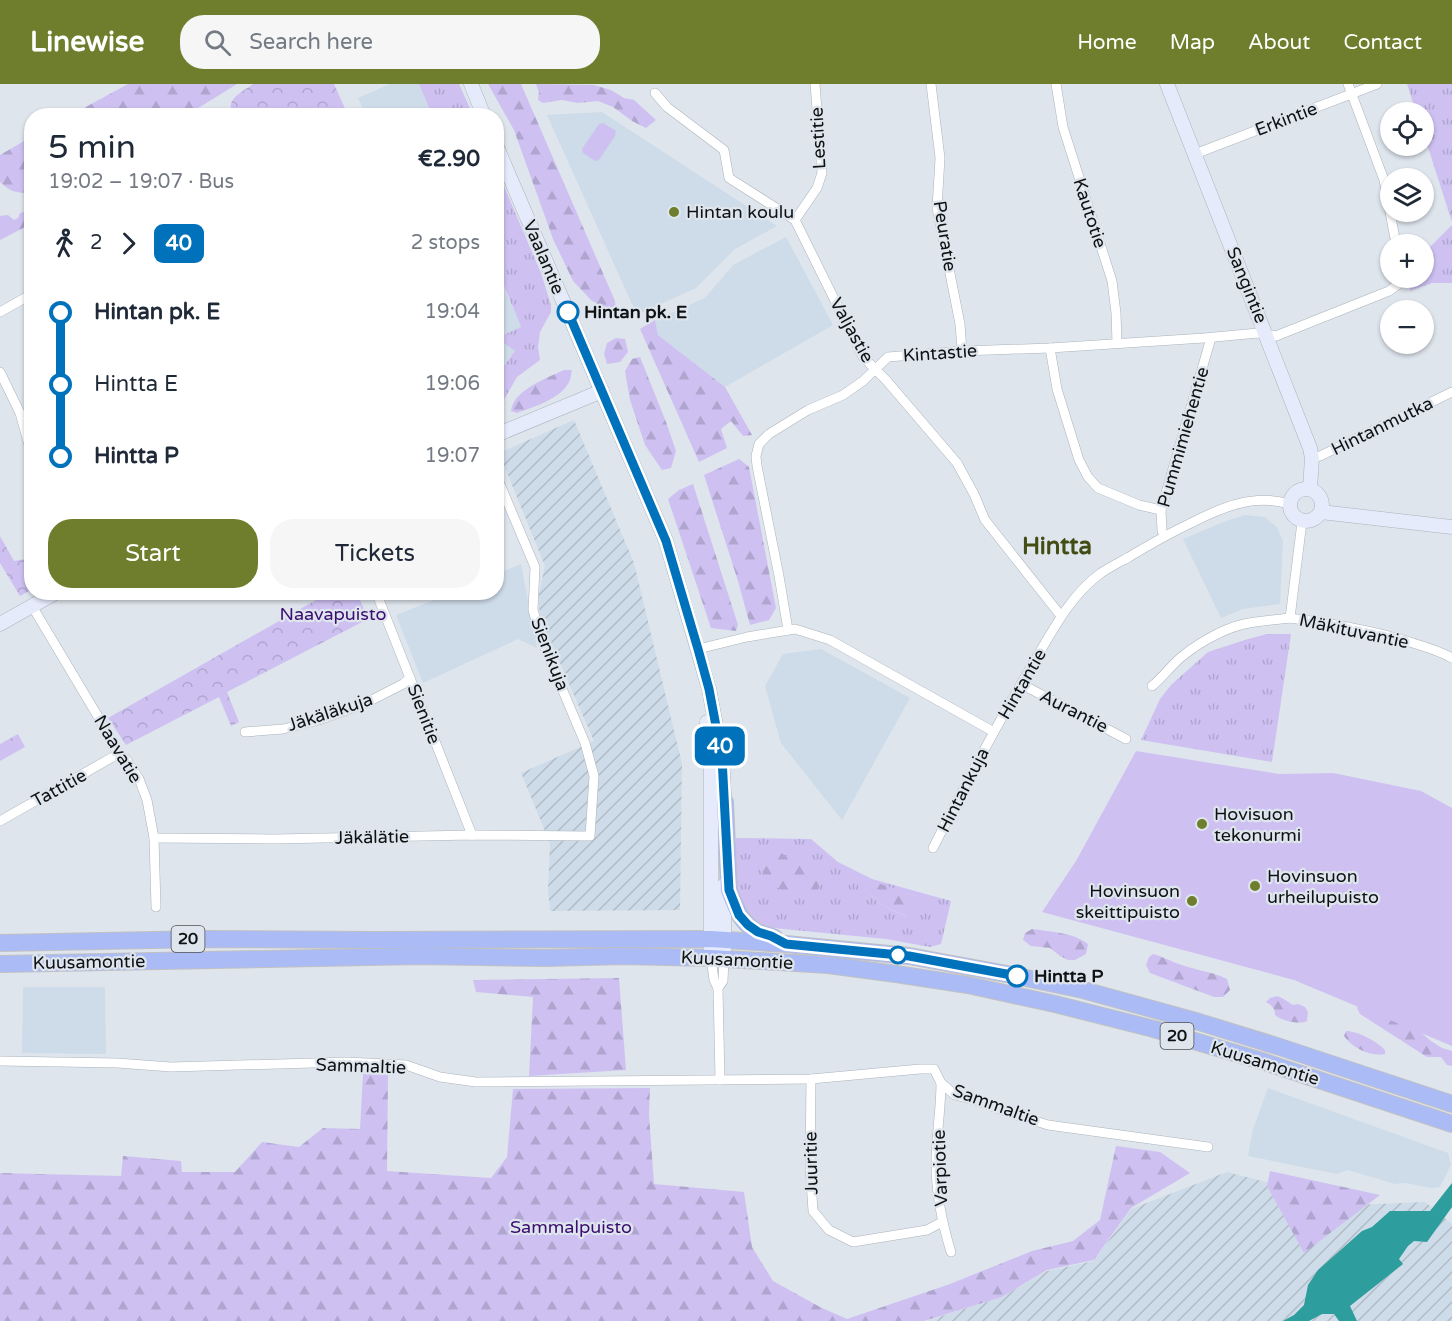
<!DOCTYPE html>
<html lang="en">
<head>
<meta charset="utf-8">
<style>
	:root { --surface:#fff; --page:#f6f6f7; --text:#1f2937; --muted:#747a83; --accent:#6f7e2c }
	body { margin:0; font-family:"Varela Round",sans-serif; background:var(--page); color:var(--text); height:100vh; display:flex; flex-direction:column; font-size:22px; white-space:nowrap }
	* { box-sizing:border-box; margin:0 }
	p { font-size:20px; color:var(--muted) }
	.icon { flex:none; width:33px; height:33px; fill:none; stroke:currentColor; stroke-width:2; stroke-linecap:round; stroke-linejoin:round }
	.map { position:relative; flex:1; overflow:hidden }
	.sheet { position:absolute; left:24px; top:24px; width:480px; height:492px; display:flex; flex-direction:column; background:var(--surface); border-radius:24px; box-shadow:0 2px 4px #0004 }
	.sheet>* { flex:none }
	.badge { padding:0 12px; border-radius:9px; font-size:21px; line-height:39px }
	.fabs { position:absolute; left:1380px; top:18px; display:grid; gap:12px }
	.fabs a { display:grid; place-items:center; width:54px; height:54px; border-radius:50%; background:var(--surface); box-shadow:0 2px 4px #0004; font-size:30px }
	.map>.badge { position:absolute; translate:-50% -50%; box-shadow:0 0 0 3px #fff }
	.legs { display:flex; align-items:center; gap:9px; height:66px; padding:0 24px; font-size:20px }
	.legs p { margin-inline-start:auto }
	.overview { display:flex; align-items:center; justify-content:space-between; height:102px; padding:0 24px }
	h1 { font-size:33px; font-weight:600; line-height:45px }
	.action { display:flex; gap:12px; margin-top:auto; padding:12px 24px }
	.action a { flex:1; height:69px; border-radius:24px; background:var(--accent); color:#fff; font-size:24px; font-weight:600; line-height:69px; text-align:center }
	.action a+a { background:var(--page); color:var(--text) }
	ul { padding:0 24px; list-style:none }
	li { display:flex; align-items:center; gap:21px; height:72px; font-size:22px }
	li i { display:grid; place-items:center; width:9px; height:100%; margin:0 8px; background:currentColor }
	li i::after { content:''; width:15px; height:15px; margin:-8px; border:4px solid; border-radius:50%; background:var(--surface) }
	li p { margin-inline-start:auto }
	li:first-child i { background:linear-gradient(#0000 50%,currentColor 0) }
	li:last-child i { background:linear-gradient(currentColor 50%,#0000 0) }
	header { display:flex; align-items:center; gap:36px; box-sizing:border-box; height:84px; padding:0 30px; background:var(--accent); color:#fff }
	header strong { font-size:28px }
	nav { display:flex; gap:33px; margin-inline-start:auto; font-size:21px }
	.search { width:420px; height:54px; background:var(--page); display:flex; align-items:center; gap:15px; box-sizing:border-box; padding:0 21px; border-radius:24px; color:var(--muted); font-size:22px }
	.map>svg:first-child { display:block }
	.built { fill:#cedbe8 }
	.industrial { fill:url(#industrial-furrows) }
	.grass { fill:url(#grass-tufts); fill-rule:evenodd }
	.forest { fill:url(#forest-firs) }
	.park { fill:url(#park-crowns) }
	.garden { fill:#cec1f2 }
	.water { fill:#2d9d9d }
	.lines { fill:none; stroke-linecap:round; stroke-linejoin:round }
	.street-casing { stroke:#abb3ba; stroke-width:10 }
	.secondary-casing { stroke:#abb3ba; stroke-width:15 }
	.highway-casing { stroke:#c1c1c2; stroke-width:18 }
	.street { stroke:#fff; stroke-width:9 }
	.secondary { stroke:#e6ebfc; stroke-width:14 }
	.highway { stroke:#aabbf6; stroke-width:16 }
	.line-1-casing { stroke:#fff; stroke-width:14 }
	.line-1 { stroke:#0072bc; stroke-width:9 }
	.poi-dot { fill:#6f7e2c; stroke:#dee5ed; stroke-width:2 }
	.stop-1-dot { fill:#fff; stroke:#0072bc; stroke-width:3 }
	.labels { text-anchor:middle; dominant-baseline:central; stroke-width:4.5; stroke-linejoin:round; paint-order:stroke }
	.shield { fill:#dee5ed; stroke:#4d5155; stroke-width:1.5 }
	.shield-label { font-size:16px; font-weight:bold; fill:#0f1214 }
	.street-label { font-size:18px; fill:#0f1214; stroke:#dee5ed }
	.poi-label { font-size:18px; fill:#0f1214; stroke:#dee5ed; text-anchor:start }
	.stop-label { font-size:18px; font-weight:bold; fill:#0f1214; stroke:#dee5ed; text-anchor:start }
	.park-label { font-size:18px; fill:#3b0d70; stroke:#dee5ed }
	.district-label { font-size:24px; font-weight:bold; fill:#424c13; stroke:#dee5ed }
</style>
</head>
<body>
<header>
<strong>Linewise</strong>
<div class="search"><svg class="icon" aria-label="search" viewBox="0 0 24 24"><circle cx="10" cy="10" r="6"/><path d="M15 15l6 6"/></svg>Search here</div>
<nav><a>Home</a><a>Map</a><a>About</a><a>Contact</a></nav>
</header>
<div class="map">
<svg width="1452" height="1237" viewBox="0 0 1452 1237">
	<defs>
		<pattern id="industrial-furrows" width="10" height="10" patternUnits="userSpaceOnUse" patternTransform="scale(1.5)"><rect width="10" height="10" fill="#cedbe8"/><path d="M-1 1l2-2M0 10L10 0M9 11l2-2" fill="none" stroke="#b0bbc6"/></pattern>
		<pattern id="grass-tufts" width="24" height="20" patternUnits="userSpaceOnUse" patternTransform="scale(1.5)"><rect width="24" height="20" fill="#cec1f2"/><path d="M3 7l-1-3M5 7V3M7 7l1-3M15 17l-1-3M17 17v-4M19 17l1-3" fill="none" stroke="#b0a5cf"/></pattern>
		<pattern id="forest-firs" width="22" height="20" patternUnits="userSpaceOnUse" patternTransform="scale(1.5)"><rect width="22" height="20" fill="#cec1f2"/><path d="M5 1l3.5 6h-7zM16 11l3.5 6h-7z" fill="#b0a5cf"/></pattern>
		<pattern id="park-crowns" width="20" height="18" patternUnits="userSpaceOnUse" patternTransform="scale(1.5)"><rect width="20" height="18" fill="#cec1f2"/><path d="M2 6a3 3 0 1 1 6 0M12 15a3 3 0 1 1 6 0" fill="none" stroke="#b0a5cf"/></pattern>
	</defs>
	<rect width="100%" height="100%" fill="#dee5ed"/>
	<g class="built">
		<polygon points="390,0 419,0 432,31 366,31 358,14"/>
		<polygon points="602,28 777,142 735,165 696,204 637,231 547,31"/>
		<polygon points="786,153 833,241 725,303 658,251 655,236 705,214 733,181"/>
		<polygon points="496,185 521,243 497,254 515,267 497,291"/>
		<polygon points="1245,431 1265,433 1277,443 1283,457 1280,520 1243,525 1221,534 1183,455 1226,437"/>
		<polygon points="521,480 537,564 518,555 423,599 396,531 452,509 496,508 497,490"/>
		<polygon points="821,565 910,614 842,736 781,659 765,602 783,570"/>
		<polygon points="23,903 105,903 106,970 22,969"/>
		<polygon points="1268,1004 1448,1069 1451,1081 1440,1103 1431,1104 1406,1099 1395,1100 1348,1086 1337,1090 1248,1072 1253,1045"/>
	</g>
	<g class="industrial">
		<polygon points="574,336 634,479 682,680 680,826 550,827 548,806 550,759 521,689 594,657 542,538 539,524 539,509 545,482 499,369"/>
		<polygon points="1227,1088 1356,1121 1425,1118 1452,1140 1452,1237 926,1237 1002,1213 1047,1187 1094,1177 1131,1125"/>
	</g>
	<g class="grass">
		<polygon points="419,0 459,0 473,31 432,31"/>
		<polygon points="1407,0 1452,0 1452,138 1424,51 1424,28 1416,28"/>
		<polygon points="497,86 541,189 551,221 551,228 540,248 538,263 540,276 517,293 501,321 497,322 497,291 515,267 497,254 521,243 497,185"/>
		<polygon points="1452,141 1452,199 1432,199 1410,207 1408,194 1424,194 1424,169"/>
		<polygon points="1267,550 1291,550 1272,678 1141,656 1160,615 1171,601 1208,568 1248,555"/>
		<path d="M736 754 811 755 838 778 872 795 951 817 941 860 930 863 886 855 763 843 749 834 735 808ZM888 804 916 812 906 832C892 827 880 821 870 810Z"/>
	</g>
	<g class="forest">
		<polygon points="128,0 237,0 187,31 71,31"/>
		<polygon points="488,0 521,0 615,217 616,226 609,227 591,216 573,197 553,155 514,46"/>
		<polygon points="536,0 594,1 611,6 624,14 634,16 656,36 646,44 632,37 613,23 598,17 578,19 562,16 543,19 538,16 539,8"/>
		<path d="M31 53V108C17 110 11 108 0 98V71Z"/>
		<polygon points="31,126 31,140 0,156 0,132 8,131 14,136 18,134 20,129"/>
		<polygon points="655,236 658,251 725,303 752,351 743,352 731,337 721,345 727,364 699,378 640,245"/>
		<polygon points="616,254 625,255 628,268 620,278 607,280 604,270 607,259"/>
		<polygon points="640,273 666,338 676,367 671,384 662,386 645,361 630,316 625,287 632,275"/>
		<path d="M564 286H572C571 290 571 293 570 296 563 314 534 323 517 329L511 327C513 306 547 294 564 286Z"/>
		<polygon points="739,375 749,383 776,524 769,536 750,541 738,497 704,391"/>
		<polygon points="693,400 738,541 736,547 711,544 668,415 679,406"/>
		<path d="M770 768 783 770 798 781 817 783 822 794 819 804 812 812C796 813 771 806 763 789 762 785 762 778 761 774Z"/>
		<path d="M861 796H869L916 812 913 824 907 832C892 827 880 821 870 810L864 809 859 806 858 800Z"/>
		<path d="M1032 845C1052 848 1072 848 1088 860L1086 870 1075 876H1068L1060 872 1050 864 1031 862 1023 856 1025 849Z"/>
		<path d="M1153 870C1161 872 1168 876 1176 879 1193 886 1211 887 1227 895L1230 906 1223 913H1214L1150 889 1146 881 1149 873Z"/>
		<polygon points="619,894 626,986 529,992 533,913 476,908 473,896"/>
		<path d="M1277 912 1282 914 1293 921 1298 920 1305 923 1308 928 1307 937C1299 941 1282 937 1275 931 1275 924 1272 922 1266 918L1270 914Z"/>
		<polygon points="1359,920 1406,936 1431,957 1442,964 1452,967 1452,982 1447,981 1441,973 1427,973 1360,930 1357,924"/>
		<path d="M1346 947C1358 947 1376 957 1385 966V970C1371 973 1352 964 1344 952Z"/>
		<polygon points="363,990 388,991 387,1087 491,1094 507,1073 513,1005 650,1004 649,1031 654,1100 744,1108 752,1163 773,1197 820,1223 847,1235 950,1200 1032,1167 1073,1157 1100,1136 1116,1062 1160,1068 1190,1089 1131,1124 1094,1176 1047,1186 1002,1213 924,1237 0,1237 0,1089 121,1092 123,1072 181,1077 182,1088 235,1088 262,1058 299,1063 323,1044 360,1045"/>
		<polygon points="1270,1087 1380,1111 1304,1169 1267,1102"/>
	</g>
	<g class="park">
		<path d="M253 0H334L348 31H339L336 26 324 32 232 31C226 14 241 9 253 0Z"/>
		<polygon points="0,452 14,477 31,474 31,506 20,512 0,479"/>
		<polygon points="330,508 357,509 368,535 227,608 239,638 231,642 219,613 126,661 108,634"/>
		<polygon points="18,650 25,663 0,677 0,660"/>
	</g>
	<g class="garden">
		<polygon points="603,39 616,47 615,52 599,76 595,77 583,69 582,65 599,40"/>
		<polygon points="1136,667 1279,690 1333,689 1421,707 1452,724 1452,962 1294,896 1042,828 1076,777"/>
	</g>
	<polygon class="water" points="1452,1099 1452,1123 1427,1158 1414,1157 1408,1162 1399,1175 1403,1180 1350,1222 1357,1237 1339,1237 1334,1230 1322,1230 1309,1237 1283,1237 1294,1231 1304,1221 1308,1201 1318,1186 1362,1147 1372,1143 1390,1127 1430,1127"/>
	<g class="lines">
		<defs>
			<g id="street">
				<polyline points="931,0 940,74 937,124 960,240 962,267"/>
				<polyline points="1056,0 1063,43 1112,197 1116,229 1117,259"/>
				<polyline points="1348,0 1384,96 1396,160"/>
				<polyline points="655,9 667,23 724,66 729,94 795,136 863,273 886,296 957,379 974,410 985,436 1061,532"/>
				<polyline points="1195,70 1377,0"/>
				<polyline points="795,136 817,104 822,89 815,0"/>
				<polyline points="0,228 32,210"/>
				<polyline points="1050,264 1057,305 1079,376 1088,393 1098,404 1139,421 1161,426"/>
				<polyline points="0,288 20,329 32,372"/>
				<polyline points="1312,374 1320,372 1452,308"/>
				<path d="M1302 438 1290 534C1332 540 1373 546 1413 559 1426 563 1440 567 1452 574"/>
				<polyline points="1165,452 1162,447 1161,426 1211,254"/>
				<polyline points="376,508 472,751"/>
				<polyline points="32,522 106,646 118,670 126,675 139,695 147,716 154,754 156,823"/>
				<polyline points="788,546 779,492 757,382 756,372 759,360 769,350 808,326 843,311 863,297 888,273 962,267 1050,264 1204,254 1258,249 1276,252 1389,207 1400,199 1401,194"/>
				<polyline points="698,565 747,553 795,545 830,556 994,648"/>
				<polyline points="1021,600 1126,655"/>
				<path d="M1152 602C1162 594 1169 584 1179 575 1195 561 1222 545 1244 540 1259 537 1275 536 1290 534"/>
				<polyline points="245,648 283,645 319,636 364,620 403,600 410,594"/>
				<polyline points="0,737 118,670"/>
				<polyline points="154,754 275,755 472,751 590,752 594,692 585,659 542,557 533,526 535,483 496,391"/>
				<path d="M933 764C964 703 996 642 1031 583 1051 550 1069 512 1101 489 1110 483 1120 478 1129 473 1149 461 1168 450 1189 440 1220 424 1254 409 1289 420"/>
				<polyline points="711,874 714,896 718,904"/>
				<polyline points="0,977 117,979 171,983 347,978 406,981 440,993 476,998 811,995 920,985 934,985 941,999 955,1011 978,1017 1010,1029 1048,1041 1208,1063"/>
				<polyline points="811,995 810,1082 813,1127 829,1146 853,1158 927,1146 942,1138"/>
				<polyline points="720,996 718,904 723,897 724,875"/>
				<path d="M941 999C941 1026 936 1053 936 1079 936 1110 942 1139 951 1168"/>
			</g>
			<g id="secondary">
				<polyline points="471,0 484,32"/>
				<polyline points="1167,0 1310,364 1312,374 1310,405"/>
				<polyline points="496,61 666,457 709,605 722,674 725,728"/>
				<polyline points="496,351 602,307"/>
				<circle cx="1306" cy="421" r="16"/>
				<polyline points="1321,428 1452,443"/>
				<polyline points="0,540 57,508"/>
				<polyline points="707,638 711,682 711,874"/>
				<polyline points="724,875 724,801"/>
			</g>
			<g id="highway">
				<path d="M725 718 729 806C735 822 740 838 756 847 762 850 769 851 775 854"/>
				<polyline points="0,859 205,855 375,856 711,855 786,860 909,872 1017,892 1083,906 1199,938 1280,963 1452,1020"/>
				<polyline points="0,880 420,872 546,874 623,872 711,874 828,881 896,890 968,901 1055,920 1154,945 1265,978 1452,1040"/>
			</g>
		</defs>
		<use href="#street" class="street-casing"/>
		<use href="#secondary" class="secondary-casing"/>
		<use href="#highway" class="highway-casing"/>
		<use href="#street" class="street"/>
		<use href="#secondary" class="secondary"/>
		<use href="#highway" class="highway"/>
	</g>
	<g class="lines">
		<defs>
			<polyline id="line-1" points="568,228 666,457 698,565 709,605 722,674 729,806 739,831 748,841 758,848 771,852 786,860 909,872 1017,892"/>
		</defs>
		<use href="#line-1" class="line-1-casing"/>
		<use href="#line-1" class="line-1"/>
	</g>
	<g class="poi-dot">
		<circle cx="674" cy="128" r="6"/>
		<circle cx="1202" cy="740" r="6"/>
		<circle cx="1255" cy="802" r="6"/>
		<circle cx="1192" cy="817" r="6"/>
	</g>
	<g class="stop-1-dot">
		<circle cx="568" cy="228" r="10"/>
		<circle cx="898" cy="871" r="8"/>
		<circle cx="1017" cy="892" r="10"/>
	</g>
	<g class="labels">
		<g class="shield">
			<rect x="171.5" y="842" width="33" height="26" rx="4.5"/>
			<rect x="1160.5" y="939" width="33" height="26" rx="4.5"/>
		</g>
		<g class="shield-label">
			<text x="188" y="855">20</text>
			<text x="1177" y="952">20</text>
		</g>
		<g class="street-label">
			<text transform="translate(1286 35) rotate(-21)">Erkintie</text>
			<text transform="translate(818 54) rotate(-93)">Lestitie</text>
			<text transform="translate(1090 129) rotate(72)">Kautotie</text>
			<text transform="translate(945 152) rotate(81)">Peuratie</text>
			<text transform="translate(544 173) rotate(67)">Vaalantie</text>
			<text transform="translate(1247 201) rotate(68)">Sangintie</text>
			<text transform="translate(852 246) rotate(61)">Valjastie</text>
			<text transform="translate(940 269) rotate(-4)">Kintastie</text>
			<text transform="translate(1382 342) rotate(-26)">Hintanmutka</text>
			<text transform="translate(1183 353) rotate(-74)">Pummimiehentie</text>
			<text transform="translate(1354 547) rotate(12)">Mäkituvantie</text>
			<text transform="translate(550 570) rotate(69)">Sienikuja</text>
			<text transform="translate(1022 600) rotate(-60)">Hintantie</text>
			<text transform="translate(1074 627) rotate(27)">Aurantie</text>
			<text transform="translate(330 628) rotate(-18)">Jäkäläkuja</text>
			<text transform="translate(424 630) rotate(69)">Sienitie</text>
			<text transform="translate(118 665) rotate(59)">Naavatie</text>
			<text transform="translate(59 704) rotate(-29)">Tattitie</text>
			<text transform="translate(963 706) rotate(-63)">Hintankuja</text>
			<text transform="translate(372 753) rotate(-1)">Jäkälätie</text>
			<text transform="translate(737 876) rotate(3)">Kuusamontie</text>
			<text transform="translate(89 878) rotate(-1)">Kuusamontie</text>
			<text transform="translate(1265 979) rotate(17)">Kuusamontie</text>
			<text transform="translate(361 982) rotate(2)">Sammaltie</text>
			<text transform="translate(996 1021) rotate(20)">Sammaltie</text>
			<text transform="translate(811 1079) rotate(-91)">Juuritie</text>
			<text transform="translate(940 1084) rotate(-92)">Varpiotie</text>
		</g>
		<g class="poi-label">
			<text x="686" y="128">Hintan koulu</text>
			<text x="1214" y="730">Hovisuon<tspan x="1214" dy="21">tekonurmi</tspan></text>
			<text x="1267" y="792">Hovinsuon<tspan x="1267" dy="21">urheilupuisto</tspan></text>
			<text x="1180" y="807" text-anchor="end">Hovinsuon<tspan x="1180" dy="21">skeittipuisto</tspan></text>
		</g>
		<g class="stop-label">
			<text x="584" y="228">Hintan pk. E</text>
			<text x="1034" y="892">Hintta P</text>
		</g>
		<g class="park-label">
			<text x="333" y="530">Naavapuisto</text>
			<text x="571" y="1143">Sammalpuisto</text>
		</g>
		<g class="district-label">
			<text x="1057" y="462">Hintta</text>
		</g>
	</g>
</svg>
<div class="fabs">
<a><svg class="icon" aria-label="locate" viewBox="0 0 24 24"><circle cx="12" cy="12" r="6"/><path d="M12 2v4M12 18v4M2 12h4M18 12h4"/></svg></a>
<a><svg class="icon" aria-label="layers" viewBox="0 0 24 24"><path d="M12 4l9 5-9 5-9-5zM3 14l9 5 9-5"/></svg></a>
<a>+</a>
<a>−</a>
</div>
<b class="badge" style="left:720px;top:662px;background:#0072bc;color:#fff">40</b>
<section class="sheet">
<div class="overview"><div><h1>5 min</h1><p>19:02 – 19:07 · Bus</p></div><b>€2.90</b></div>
<div class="legs"><svg class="icon" aria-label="walk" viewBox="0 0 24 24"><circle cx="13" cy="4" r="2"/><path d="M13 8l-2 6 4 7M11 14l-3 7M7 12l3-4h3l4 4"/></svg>2<svg class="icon" aria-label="forward" viewBox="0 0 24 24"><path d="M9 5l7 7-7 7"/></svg><b class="badge" style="background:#0072bc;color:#fff">40</b><p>2 stops</p></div>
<ul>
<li><i style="color:#0072bc"></i><b>Hintan pk. E</b><p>19:04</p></li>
<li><i style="color:#0072bc"></i><span>Hintta E</span><p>19:06</p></li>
<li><i style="color:#0072bc"></i><b>Hintta P</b><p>19:07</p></li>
</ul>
<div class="action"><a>Start</a><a>Tickets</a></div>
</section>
</div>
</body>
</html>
